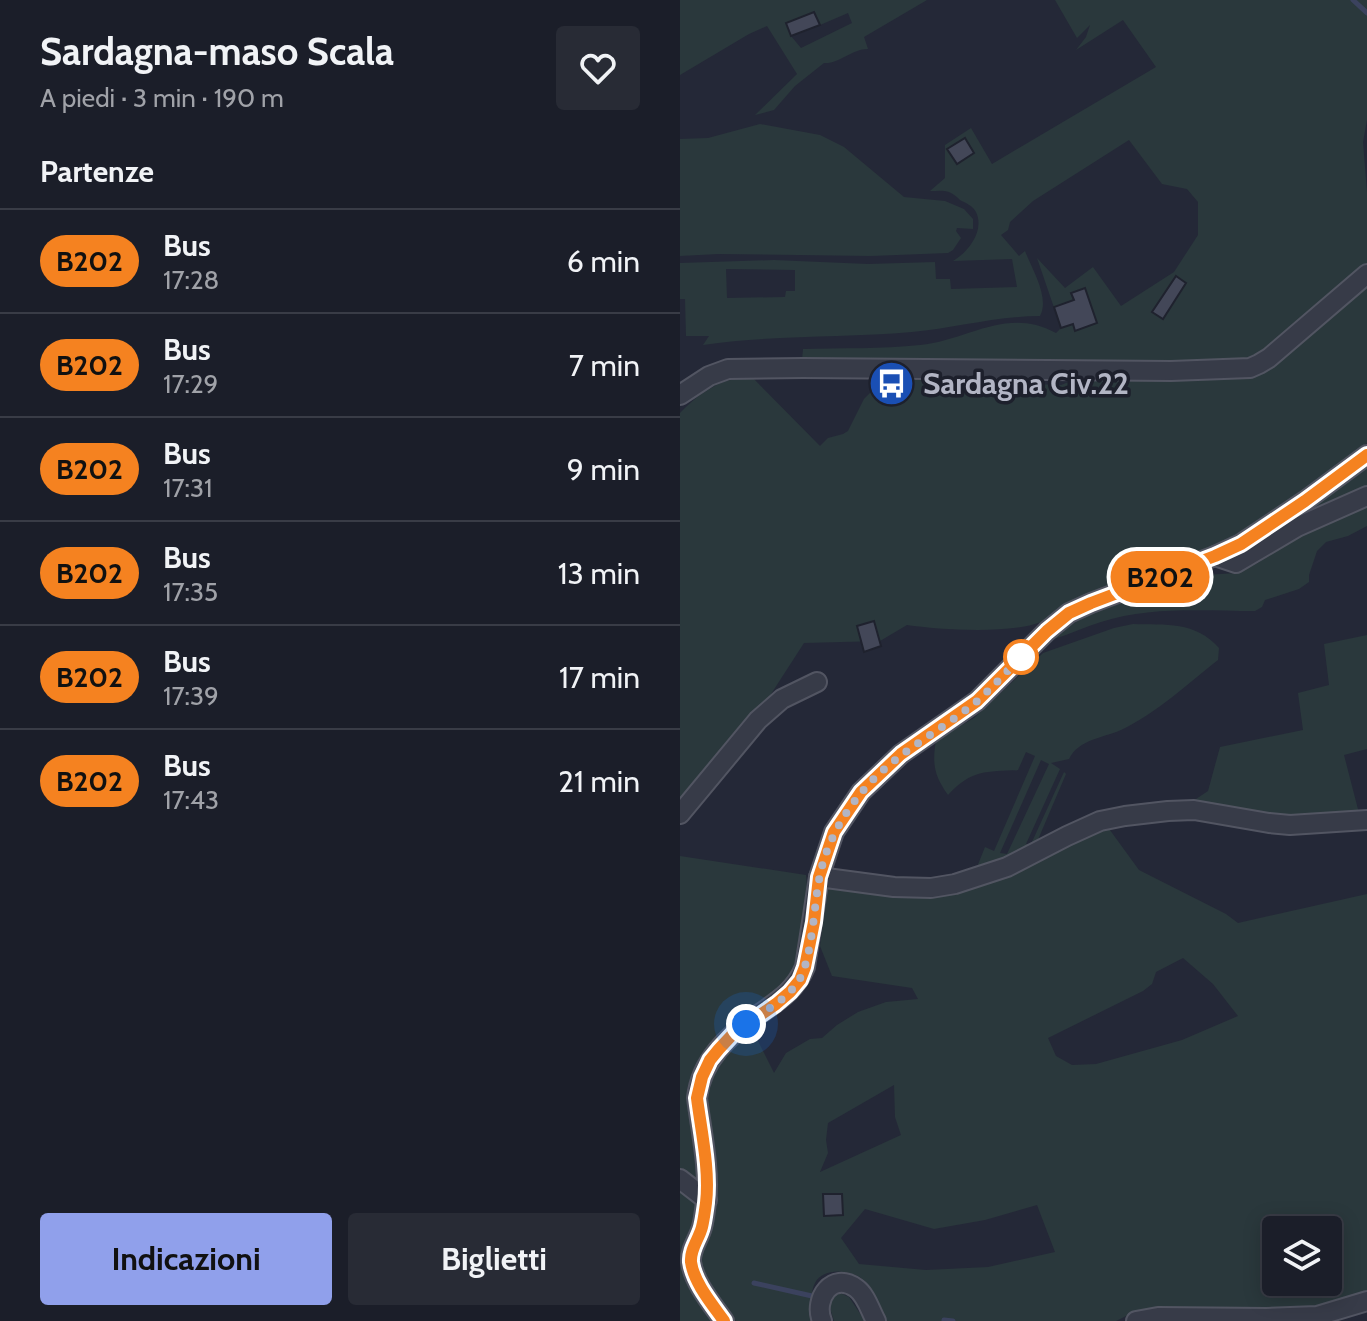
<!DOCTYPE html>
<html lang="it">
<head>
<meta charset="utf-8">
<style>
	:root { --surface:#1b1e29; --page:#282b35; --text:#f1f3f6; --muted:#a0a2a8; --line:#393c46; --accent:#90a0eb }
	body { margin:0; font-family:Cabin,sans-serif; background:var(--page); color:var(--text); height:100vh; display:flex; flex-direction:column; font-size:30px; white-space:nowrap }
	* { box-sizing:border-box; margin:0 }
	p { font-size:26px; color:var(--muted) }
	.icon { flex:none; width:44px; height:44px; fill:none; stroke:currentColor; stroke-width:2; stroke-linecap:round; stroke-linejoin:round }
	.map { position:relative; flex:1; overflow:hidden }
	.drawer { display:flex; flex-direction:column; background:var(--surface); width:680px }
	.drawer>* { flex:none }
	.badge { padding:0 16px; border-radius:26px; font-size:28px; line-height:52px }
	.buttons { position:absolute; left:582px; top:1216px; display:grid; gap:16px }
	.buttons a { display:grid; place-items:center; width:80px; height:80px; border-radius:8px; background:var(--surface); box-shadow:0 4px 20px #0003,0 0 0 2px var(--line); font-size:40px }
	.you { position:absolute; width:40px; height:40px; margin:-20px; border:6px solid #fff; border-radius:50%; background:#1a73e8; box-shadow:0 0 0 12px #1a73e833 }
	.map>.badge { position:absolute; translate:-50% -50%; box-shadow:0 0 0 4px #fff }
	h2 { padding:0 40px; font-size:30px; line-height:72px }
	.round { display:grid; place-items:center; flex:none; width:84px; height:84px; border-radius:8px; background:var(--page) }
	.head { display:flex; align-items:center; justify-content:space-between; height:136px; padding:0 40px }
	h1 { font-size:38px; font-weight:700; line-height:60px }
	.button { display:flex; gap:16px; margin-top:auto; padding:16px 40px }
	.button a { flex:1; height:92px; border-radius:8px; background:var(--accent); color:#111; font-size:32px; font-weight:700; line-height:92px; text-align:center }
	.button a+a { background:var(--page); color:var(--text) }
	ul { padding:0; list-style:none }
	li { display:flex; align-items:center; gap:24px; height:104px; padding:0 40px; border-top:2px solid var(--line) }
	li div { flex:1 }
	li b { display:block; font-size:30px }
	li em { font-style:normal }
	li .badge { min-width:88px; font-weight:700; text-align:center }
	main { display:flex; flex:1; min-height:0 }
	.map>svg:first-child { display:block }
	.green { fill:#2a383c; fill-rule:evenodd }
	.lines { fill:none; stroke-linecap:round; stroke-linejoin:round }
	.stream { stroke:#3b425e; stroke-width:5 }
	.building { fill:#434758; stroke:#1f222e; stroke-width:2 }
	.minor-casing { stroke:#525562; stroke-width:22 }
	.minor { stroke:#373b48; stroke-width:18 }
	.line-casing { stroke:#fff; stroke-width:18 }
	.line { stroke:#f58220; stroke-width:12 }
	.walk { stroke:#b2b5c4; stroke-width:8; stroke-dasharray:0 14.4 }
	.stop-dot { fill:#fff; stroke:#f58220; stroke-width:4 }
	.labels { text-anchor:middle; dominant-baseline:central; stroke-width:7; stroke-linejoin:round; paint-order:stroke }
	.poi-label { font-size:30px; font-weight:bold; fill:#b2b5c4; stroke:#1d202c; text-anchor:start }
</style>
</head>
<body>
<main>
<section class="drawer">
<div class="head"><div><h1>Sardagna-maso Scala</h1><p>A piedi · 3 min · 190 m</p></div><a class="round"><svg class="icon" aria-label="heart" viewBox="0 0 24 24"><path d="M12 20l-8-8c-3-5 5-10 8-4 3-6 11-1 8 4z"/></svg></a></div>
<h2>Partenze</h2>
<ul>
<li><span class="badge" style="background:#f58220;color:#111">B202</span><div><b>Bus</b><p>17:28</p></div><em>6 min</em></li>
<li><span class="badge" style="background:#f58220;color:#111">B202</span><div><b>Bus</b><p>17:29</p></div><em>7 min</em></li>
<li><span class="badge" style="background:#f58220;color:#111">B202</span><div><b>Bus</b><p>17:31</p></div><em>9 min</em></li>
<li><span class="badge" style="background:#f58220;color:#111">B202</span><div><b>Bus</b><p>17:35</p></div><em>13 min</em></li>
<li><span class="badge" style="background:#f58220;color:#111">B202</span><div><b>Bus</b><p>17:39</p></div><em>17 min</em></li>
<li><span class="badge" style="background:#f58220;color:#111">B202</span><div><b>Bus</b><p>17:43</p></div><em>21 min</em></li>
</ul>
<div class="button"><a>Indicazioni</a><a>Biglietti</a></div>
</section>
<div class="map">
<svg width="687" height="1321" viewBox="0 0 687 1321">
	<rect width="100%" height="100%" fill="#242837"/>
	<g class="green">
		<path d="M0 0H247L184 37 188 49C171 49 160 64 144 63L115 86 94 110 75 115 117 74 87 26 69 34 0 75ZM134 12 140 25 168 13 172 23 121 48 111 36 106 23Z"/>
		<path d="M375 0H687V120L683 142 687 192V263L684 267 585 349 573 356 547 362 122 360 123 349C162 348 201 349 240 345 289 340 327 306 376 333L381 328 357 258 385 288 413 267 441 306 494 272 518 235V202L507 189 482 184 449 140 353 201 330 222 328 230 321 235 339 256 345 251C352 269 370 298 360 316 317 316 275 328 232 332 162 338 92 335 23 345L29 336H6L5 299H0V263L94 260 188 264 255 262 256 279H270L271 289 337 287 332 259 273 261C288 252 305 231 296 212 293 206 286 203 280 200 277 197 274 194 269 192 264 190 256 191 250 191L265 178V145L291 128 312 164 476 67 443 20 396 50 406 37 410 25 397 38ZM46 269 115 270V291H106L105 297 47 298Z"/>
		<polygon points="80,124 140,135 164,147 224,197 265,201 284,209 293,219 293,229 277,228 276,231 281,238 273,250 268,253 191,256 38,254 0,256 0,139 28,138"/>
		<path d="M687 288V443C640 478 594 518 541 544 509 559 476 568 443 580 428 586 413 593 398 600 386 607 374 616 361 622 330 634 261 630 227 625L200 641 124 643 80 711 0 804V413C20 392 43 377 72 377L140 446 148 438 163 434 168 431 184 399 192 391 219 395 221 378 333 379 352 384 381 385 399 378H573L582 373Z"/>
		<polygon points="687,465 687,490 604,527"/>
		<path d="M687 503V526L668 536 646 542 637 551 629 575V582L619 589 585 600 582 607 575 611C525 611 470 606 421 622 405 627 390 634 374 639L391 625 404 617 510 576 556 573 578 563 604 543Z"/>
		<path d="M453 624C486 625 515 621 539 648L538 660C507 684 477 713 441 730 423 738 399 739 389 759L371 763 380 769 346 844H351L384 772 386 774 357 842 360 847 295 872 305 847 314 851 355 756 346 752 338 770C306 772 292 769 268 795 254 775 252 764 256 740L294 718 363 653 434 628ZM361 760 369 764 327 854 320 853Z"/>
		<polygon points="687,635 687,749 664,755 680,817 612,821 513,801 528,791 540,747 623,730 618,693 649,685 644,644"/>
		<path d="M427 826 459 870 546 914 558 923 687 894V1290L664 1300 638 1307 602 1309 471 1311 454 1312 436 1321H207C200 1309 195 1293 186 1282 174 1270 144 1266 135 1283 129 1294 133 1309 134 1321H56C46 1306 24 1281 21 1264 17 1244 32 1224 35 1204 37 1190 35 1176 33 1161 31 1143 24 1118 26 1100 30 1070 50 1049 73 1031L94 1073 106 1053 130 1039 142 1038 157 1025 178 1012 206 1002 238 999 232 988 152 976 140 946 147 890 151 887 223 892ZM503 958 533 984 558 1016 502 1040 416 1064 392 1065 376 1056 368 1038 463 991 472 984 476 972ZM214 1085 215 1117 221 1135 140 1172 148 1153 146 1140 148 1123ZM357 1205 375 1252 308 1267 246 1270 179 1264 161 1238 185 1209 254 1229 305 1220ZM596 1230H648V1282H596Z"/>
		<path d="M0 856 126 875C129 896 123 962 110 979 105 985 97 990 91 995 63 1019 11 1054 7 1092L18 1189 0 1175Z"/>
		<polygon points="0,1187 17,1200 17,1218 9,1241 37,1321 0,1321"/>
		<polygon points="160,1293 169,1297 185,1321 154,1321 149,1305 153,1297"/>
	</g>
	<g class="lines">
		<g class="stream">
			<polyline points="673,0 687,13"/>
			<polyline points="74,1283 132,1296"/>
			<polyline points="264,1320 273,1321"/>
		</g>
	</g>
	<g class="building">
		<polygon points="134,12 140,25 111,36 106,23"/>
		<polygon points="285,138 294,153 277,164 267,149"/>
		<polygon points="496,276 506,283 483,319 472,312"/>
		<polygon points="405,288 417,323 395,331 393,324 381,328 374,307 394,300 391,293"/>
		<polygon points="194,621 201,646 184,652 177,626"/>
		<polygon points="143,1194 162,1194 163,1215 144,1216"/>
	</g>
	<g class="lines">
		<defs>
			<g id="minor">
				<polyline points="0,395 29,376 48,369 123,368 491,371 570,368 579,364 589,358 687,274"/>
				<polyline points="535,556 556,563 617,527 687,496"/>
				<polyline points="0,814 78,720 102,699 137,682"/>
				<polyline points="139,877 214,887 251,888 275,884 327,867 387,836 420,821 445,816 488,811 514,810 589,823 610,825 687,820"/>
				<polyline points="0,1179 27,1200"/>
				<path d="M44 1321C32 1304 14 1283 11 1262 10 1249 19 1239 22 1227 24 1220 25 1210 26 1202 30 1170 21 1130 17 1098 21 1060 49 1035 78 1015 98 1001 115 991 125 967L139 877 154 832 181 792 221 754 297 701 367 631 389 613 411 603 535 556 561 544 625 501 687 455"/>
				<path d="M142 1321C133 1299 152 1271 176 1288 186 1295 190 1310 196 1321"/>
				<polyline points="456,1321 478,1317 587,1318 637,1316 687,1301"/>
			</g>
		</defs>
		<use href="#minor" class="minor-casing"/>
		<use href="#minor" class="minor"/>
	</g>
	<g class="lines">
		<defs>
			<path id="line" d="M44 1321C32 1304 14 1283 11 1262 10 1249 19 1239 22 1227 24 1219 25 1210 26 1203 30 1170 21 1130 17 1098L22 1077 30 1060 39 1049 53 1034 96 1004 110 992 120 980 125 967 134 922 139 877 154 832 181 792 221 754 297 701 367 631 389 613 411 603 535 556 561 544 625 501 687 455"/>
		</defs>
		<use href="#line" class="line-casing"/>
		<use href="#line" class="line"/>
		<path class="walk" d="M66 1024C84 1011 105 1001 118 982 132 961 134 906 139 880 144 849 161 817 181 793 213 754 258 733 296 702 313 687 328 670 344 654L341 657"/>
	</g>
	<defs>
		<symbol id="bus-disc" viewBox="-11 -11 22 22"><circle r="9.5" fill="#1a4fb4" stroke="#1d202c"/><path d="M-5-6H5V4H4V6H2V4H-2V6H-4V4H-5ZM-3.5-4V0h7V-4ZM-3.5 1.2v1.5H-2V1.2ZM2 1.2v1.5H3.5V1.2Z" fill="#fff"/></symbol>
	</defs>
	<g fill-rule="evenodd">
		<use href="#bus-disc" x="186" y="358" width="51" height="51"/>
	</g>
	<circle class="stop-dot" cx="341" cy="657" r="16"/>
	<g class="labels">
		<g class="poi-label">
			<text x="243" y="383">Sardagna Civ.22</text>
		</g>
	</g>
</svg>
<div class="buttons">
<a><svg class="icon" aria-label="layers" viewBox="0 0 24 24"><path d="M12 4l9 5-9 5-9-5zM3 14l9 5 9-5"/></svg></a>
</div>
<div class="you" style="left:66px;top:1024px"></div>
<b class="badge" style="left:480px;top:577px;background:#f58220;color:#111">B202</b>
</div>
</main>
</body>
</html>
